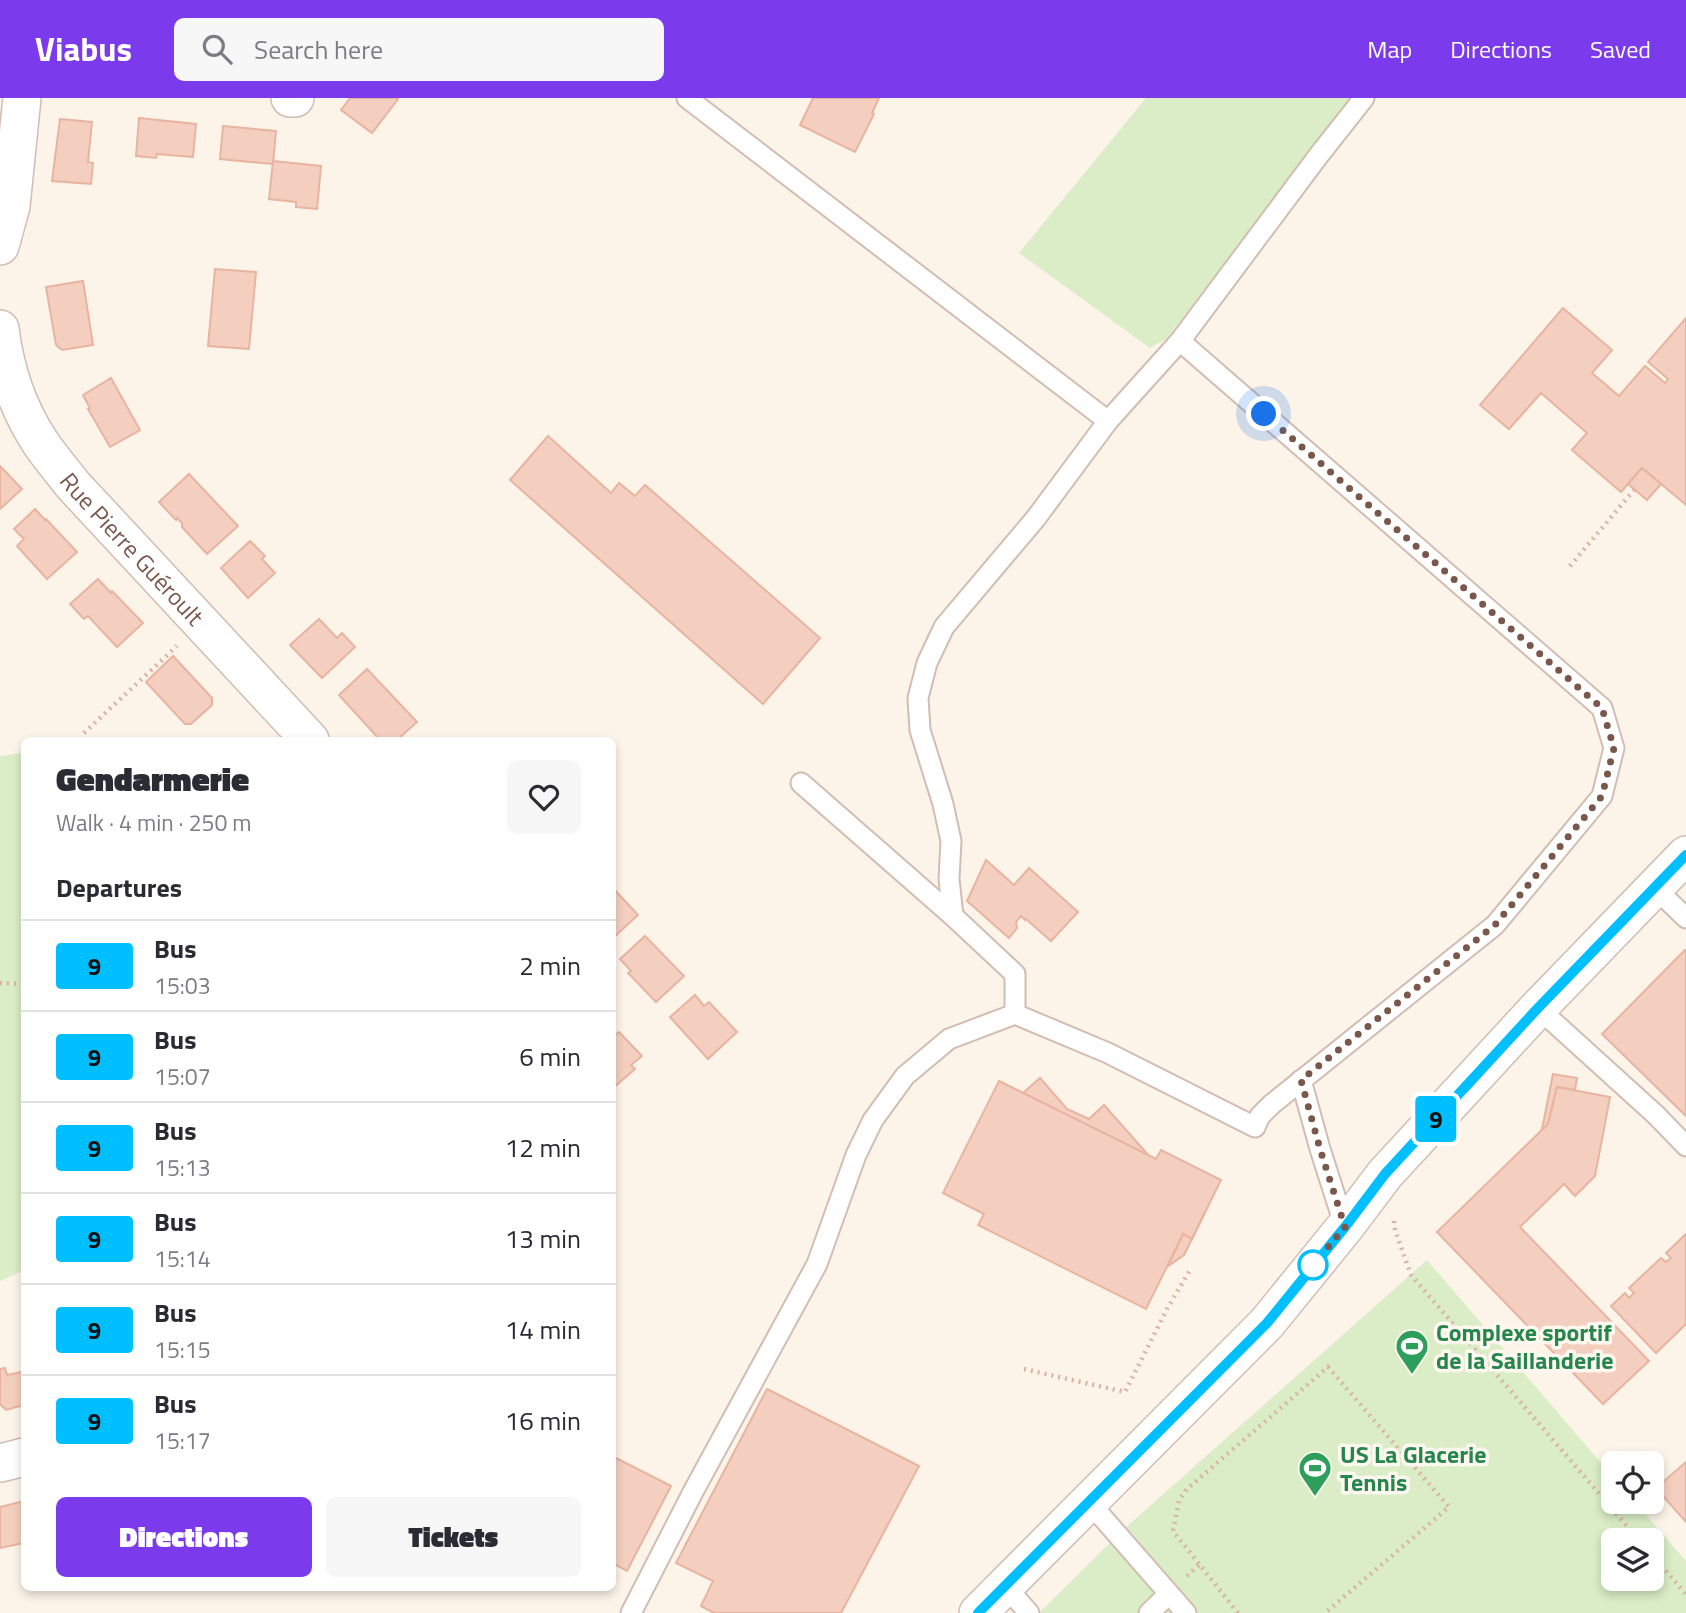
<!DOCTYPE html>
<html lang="en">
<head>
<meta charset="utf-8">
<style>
	:root { --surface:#fff; --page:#f7f7f7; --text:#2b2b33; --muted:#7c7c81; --line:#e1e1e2; --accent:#7c3aed }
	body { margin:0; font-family:"Titillium Web",sans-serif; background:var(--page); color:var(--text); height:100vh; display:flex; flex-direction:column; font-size:26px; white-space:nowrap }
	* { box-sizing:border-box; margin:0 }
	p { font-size:23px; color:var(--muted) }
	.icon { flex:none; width:38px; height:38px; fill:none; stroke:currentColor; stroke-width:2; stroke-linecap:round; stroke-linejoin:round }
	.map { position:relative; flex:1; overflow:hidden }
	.sheet { position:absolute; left:21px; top:639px; width:595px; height:854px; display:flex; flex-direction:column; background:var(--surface); border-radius:10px; box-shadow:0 4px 10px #0003 }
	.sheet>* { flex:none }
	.badge { padding:0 14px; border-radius:5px; font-size:24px; line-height:46px }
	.tools { position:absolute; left:1601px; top:1353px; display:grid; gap:14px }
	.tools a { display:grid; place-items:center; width:63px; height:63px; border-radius:10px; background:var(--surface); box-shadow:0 4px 10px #0003; font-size:35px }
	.you { position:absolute; width:35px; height:35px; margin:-18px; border:5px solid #fff; border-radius:50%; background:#1a73e8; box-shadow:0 0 0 10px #1a73e833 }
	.map>.badge { position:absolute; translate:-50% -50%; box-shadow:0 0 0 4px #fff }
	h2 { padding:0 35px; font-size:26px; line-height:63px }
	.round { display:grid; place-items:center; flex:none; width:74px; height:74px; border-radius:10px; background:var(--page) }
	.headline { display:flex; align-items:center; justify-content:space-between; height:119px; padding:0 35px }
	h1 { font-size:33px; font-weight:800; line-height:52px }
	.cta { display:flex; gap:14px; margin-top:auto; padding:14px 35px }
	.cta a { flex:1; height:80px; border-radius:10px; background:var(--accent); color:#fff; font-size:28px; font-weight:800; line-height:80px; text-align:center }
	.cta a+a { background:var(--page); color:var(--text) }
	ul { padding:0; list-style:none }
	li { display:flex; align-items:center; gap:21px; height:91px; padding:0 35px; border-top:2px solid var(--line) }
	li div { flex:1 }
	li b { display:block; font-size:26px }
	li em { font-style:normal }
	li .badge { min-width:77px; font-weight:700; text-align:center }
	header { display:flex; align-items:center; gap:42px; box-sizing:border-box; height:98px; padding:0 35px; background:var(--accent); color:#fff }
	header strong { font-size:33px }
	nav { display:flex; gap:38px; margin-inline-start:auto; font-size:24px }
	.search { width:490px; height:63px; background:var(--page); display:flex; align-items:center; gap:18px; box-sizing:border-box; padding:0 24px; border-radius:10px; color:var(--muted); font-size:26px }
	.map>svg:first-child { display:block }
	.green { fill:#daedc6; fill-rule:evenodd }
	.building { fill:#f4cfc0; stroke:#e8b49f; stroke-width:2 }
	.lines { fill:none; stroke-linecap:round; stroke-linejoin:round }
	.service-casing { stroke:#d3bcb1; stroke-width:23 }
	.minor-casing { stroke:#d3bcb1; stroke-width:40 }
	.path { stroke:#dab2a2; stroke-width:4.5; stroke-dasharray:2 5; stroke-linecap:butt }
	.service { stroke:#fff; stroke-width:19 }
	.minor { stroke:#fff; stroke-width:37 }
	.line-casing { stroke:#fff; stroke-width:16 }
	.line { stroke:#00bfff; stroke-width:10 }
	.walk { stroke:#7a574b; stroke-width:7; stroke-dasharray:0 12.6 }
	.stop-dot { fill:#fff; stroke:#00bfff; stroke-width:3.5 }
	.labels { text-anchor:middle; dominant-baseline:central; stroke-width:7; stroke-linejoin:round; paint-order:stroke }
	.street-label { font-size:24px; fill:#7a574b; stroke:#fff8f1 }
	.leisure-label { font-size:24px; font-weight:bold; fill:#27864d; stroke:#fff8f1; text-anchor:start }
</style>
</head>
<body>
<header>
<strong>Viabus</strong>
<div class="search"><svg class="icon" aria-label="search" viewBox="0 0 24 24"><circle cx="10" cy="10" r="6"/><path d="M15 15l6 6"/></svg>Search here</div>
<nav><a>Map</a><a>Directions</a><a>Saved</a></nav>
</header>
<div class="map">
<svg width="1686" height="1515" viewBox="0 0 1686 1515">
	<rect width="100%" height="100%" fill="#fdf4e9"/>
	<g class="green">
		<polygon points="1146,0 1352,0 1166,241 1150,250 1019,155"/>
		<polygon points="24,655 24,1172 0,1183 0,658"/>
		<path d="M1427 1162 1613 1379 1614 1404H1635L1686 1463V1515H1039L1124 1431ZM1614 1442H1652V1480H1614Z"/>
	</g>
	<g class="building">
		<polygon points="350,0 397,0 398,1 372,35 341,12"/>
		<polygon points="813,0 879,0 872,15 874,16 855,54 800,27"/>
		<polygon points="139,20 196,26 193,59 157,56 156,60 136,58"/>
		<polygon points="60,21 92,24 88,64 93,65 91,86 52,83"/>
		<polygon points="223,28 276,33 273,66 220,61"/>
		<polygon points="273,63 321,68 317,111 296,109 296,104 269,101"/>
		<polygon points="215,171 256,174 249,251 208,248"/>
		<polygon points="83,183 93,247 62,252 56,247 46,189"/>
		<polygon points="1563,210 1612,252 1592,275 1619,298 1645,268 1665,285 1668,281 1648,264 1686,220 1686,407 1642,370 1621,394 1572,352 1587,335 1541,295 1509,331 1480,307"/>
		<polygon points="111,280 140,332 110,349 88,311 90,310 83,297"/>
		<polygon points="548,338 611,395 619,385 635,398 645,387 820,540 763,606 510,382"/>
		<polygon points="0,368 22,391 0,411"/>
		<polygon points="1642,370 1661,386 1647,402 1628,386"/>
		<polygon points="189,376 238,428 207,456 182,429 182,425 177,420 176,422 159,404"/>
		<polygon points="35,411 45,422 46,421 77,454 47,481 17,448 24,441 14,431"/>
		<polygon points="250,443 265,458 262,461 275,475 248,500 221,470"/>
		<polygon points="98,481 111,495 112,493 143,525 117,549 88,518 84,521 70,506"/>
		<polygon points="319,521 337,540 342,535 355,549 322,580 290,547"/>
		<polygon points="173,558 212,600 212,607 191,626 185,626 146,584"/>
		<polygon points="367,571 417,624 397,642 380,642 339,597"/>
		<polygon points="986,762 1014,787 1029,770 1078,814 1051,843 1026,821 1025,822 1021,818 1016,824 1017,830 1009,840 967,803"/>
		<polygon points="612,789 638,817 612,841"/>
		<polygon points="645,838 684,878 656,904 628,875 631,873 620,861"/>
		<polygon points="1685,852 1686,853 1686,1018 1602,936"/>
		<polygon points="695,897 704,908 709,904 737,934 708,961 670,919"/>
		<polygon points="619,934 642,958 631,967 635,971 612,991 612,939"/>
		<polygon points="1553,976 1577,980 1575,992 1557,989 1548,1026 1542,1031"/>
		<polygon points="1040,980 1067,1011 1089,1021 1104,1007 1150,1059 1023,995"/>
		<polygon points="999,983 1156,1061 1161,1052 1221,1082 1192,1141 1183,1136 1146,1211 978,1127 984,1116 943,1095"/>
		<polygon points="1557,989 1610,999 1595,1078 1575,1098 1564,1086 1520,1129 1649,1263 1603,1306 1437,1134 1548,1026"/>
		<polygon points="1205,1114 1184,1157 1168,1168 1183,1136 1192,1141"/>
		<polygon points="1686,1136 1686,1226 1656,1255 1611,1208 1625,1195 1629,1200 1634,1195 1629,1190 1661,1160 1666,1164 1671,1160 1666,1155"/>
		<polygon points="5,1270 7,1277 22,1274 24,1287 24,1307 6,1312 0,1306 0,1271"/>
		<polygon points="767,1291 919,1368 841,1515 714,1515 701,1508 713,1483 676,1465"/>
		<polygon points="612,1358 671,1388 627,1473 612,1465"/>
		<polygon points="1686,1364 1686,1424 1656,1390"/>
		<polygon points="24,1403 24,1445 0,1450 0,1409"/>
	</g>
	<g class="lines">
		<defs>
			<g id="service">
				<polyline points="687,0 1108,323"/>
				<polyline points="801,685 953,818 1015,876 1015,916"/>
				<polyline points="1655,790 1686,820"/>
				<polyline points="953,818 949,781 951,743 943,706 920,632 918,600 927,565 944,529 1036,420 1108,323 1180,243"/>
				<polyline points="1538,910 1656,1017 1686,1048"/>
				<polyline points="1301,982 1320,1051 1345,1129"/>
				<polyline points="1089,1404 1186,1515"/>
				<polyline points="1006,1489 1029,1515"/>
				<polyline points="631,1515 694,1392 817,1166 856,1057 873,1022 905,978 949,941 1015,916 1108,955 1255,1029 1260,1018 1272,1006 1495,827 1602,698 1614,650 1602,610 1180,243 1319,57 1364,0"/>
				<polyline points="1149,1515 1169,1496"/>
			</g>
			<g id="minor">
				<polyline points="290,0 295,0"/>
				<polyline points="0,148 11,108 22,0"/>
				<path id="s1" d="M0 231C5 271 17 309 40 344 50 359 62 373 73 387L310 642"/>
				<polyline points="0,1365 24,1359"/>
				<polyline points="978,1515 1267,1225 1345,1129 1385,1076 1538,910 1686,757"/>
			</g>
		</defs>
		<use href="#service" class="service-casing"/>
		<use href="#minor" class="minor-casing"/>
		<g class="path">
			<polyline points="1570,468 1634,392"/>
			<polyline points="84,635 177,548"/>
			<polyline points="0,885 24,886"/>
			<polyline points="1394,1123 1395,1132 1411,1177 1639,1442"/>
			<polyline points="1024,1271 1125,1294 1167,1211 1190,1172"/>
			<polyline points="1652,1457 1686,1496"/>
			<polyline points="1187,1478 1200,1466"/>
			<polyline points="1238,1515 1173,1433 1179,1402 1187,1391 1328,1269 1449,1409 1325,1515"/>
		</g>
		<use href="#service" class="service"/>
		<use href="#minor" class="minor"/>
	</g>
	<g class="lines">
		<defs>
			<polyline id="line" points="978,1515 1267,1225 1345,1129 1385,1076 1538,910 1686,757"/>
		</defs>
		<use href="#line" class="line-casing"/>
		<use href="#line" class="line"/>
		<polyline class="walk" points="1264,316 1602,610 1614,650 1602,698 1495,827 1301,982 1320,1051 1345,1129 1313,1167"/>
	</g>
	<defs>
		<symbol id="stadium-pin" viewBox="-11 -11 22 30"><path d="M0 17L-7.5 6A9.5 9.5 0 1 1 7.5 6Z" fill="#2e9e5b" stroke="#fff8f1"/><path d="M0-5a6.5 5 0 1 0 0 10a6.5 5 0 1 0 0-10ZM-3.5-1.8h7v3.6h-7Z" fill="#fff"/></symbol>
	</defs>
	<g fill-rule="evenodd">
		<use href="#stadium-pin" x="1393" y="1229" width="38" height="52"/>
		<use href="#stadium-pin" x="1296" y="1351" width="38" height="52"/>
	</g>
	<circle class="stop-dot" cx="1313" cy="1167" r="14"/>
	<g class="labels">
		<g class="street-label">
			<text stroke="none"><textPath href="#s1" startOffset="262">Rue Pierre Guéroult</textPath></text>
		</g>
		<g class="leisure-label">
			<text x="1436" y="1234">Complexe sportif<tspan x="1436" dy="28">de la Saillanderie</tspan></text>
			<text x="1340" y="1356">US La Glacerie<tspan x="1340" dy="28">Tennis</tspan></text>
		</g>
	</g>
</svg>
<div class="tools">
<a><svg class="icon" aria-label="locate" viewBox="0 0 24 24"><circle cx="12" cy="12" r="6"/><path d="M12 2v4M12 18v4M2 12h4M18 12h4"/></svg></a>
<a><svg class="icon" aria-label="layers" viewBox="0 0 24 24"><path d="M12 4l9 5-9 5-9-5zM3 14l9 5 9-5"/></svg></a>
</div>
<div class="you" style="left:1264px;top:316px"></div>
<b class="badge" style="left:1436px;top:1021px;background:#00bfff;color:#111">9</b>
<section class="sheet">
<div class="headline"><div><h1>Gendarmerie</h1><p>Walk · 4 min · 250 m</p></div><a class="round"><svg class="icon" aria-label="heart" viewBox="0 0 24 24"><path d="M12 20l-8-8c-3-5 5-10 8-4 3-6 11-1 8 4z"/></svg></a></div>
<h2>Departures</h2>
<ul>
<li><span class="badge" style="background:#00bfff;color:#111">9</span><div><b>Bus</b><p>15:03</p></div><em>2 min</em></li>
<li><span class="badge" style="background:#00bfff;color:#111">9</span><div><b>Bus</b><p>15:07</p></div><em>6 min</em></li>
<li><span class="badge" style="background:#00bfff;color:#111">9</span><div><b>Bus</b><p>15:13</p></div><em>12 min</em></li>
<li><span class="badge" style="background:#00bfff;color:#111">9</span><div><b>Bus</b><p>15:14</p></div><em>13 min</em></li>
<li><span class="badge" style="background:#00bfff;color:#111">9</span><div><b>Bus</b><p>15:15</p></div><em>14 min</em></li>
<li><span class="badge" style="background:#00bfff;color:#111">9</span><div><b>Bus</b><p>15:17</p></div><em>16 min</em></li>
</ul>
<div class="cta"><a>Directions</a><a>Tickets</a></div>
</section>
</div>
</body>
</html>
